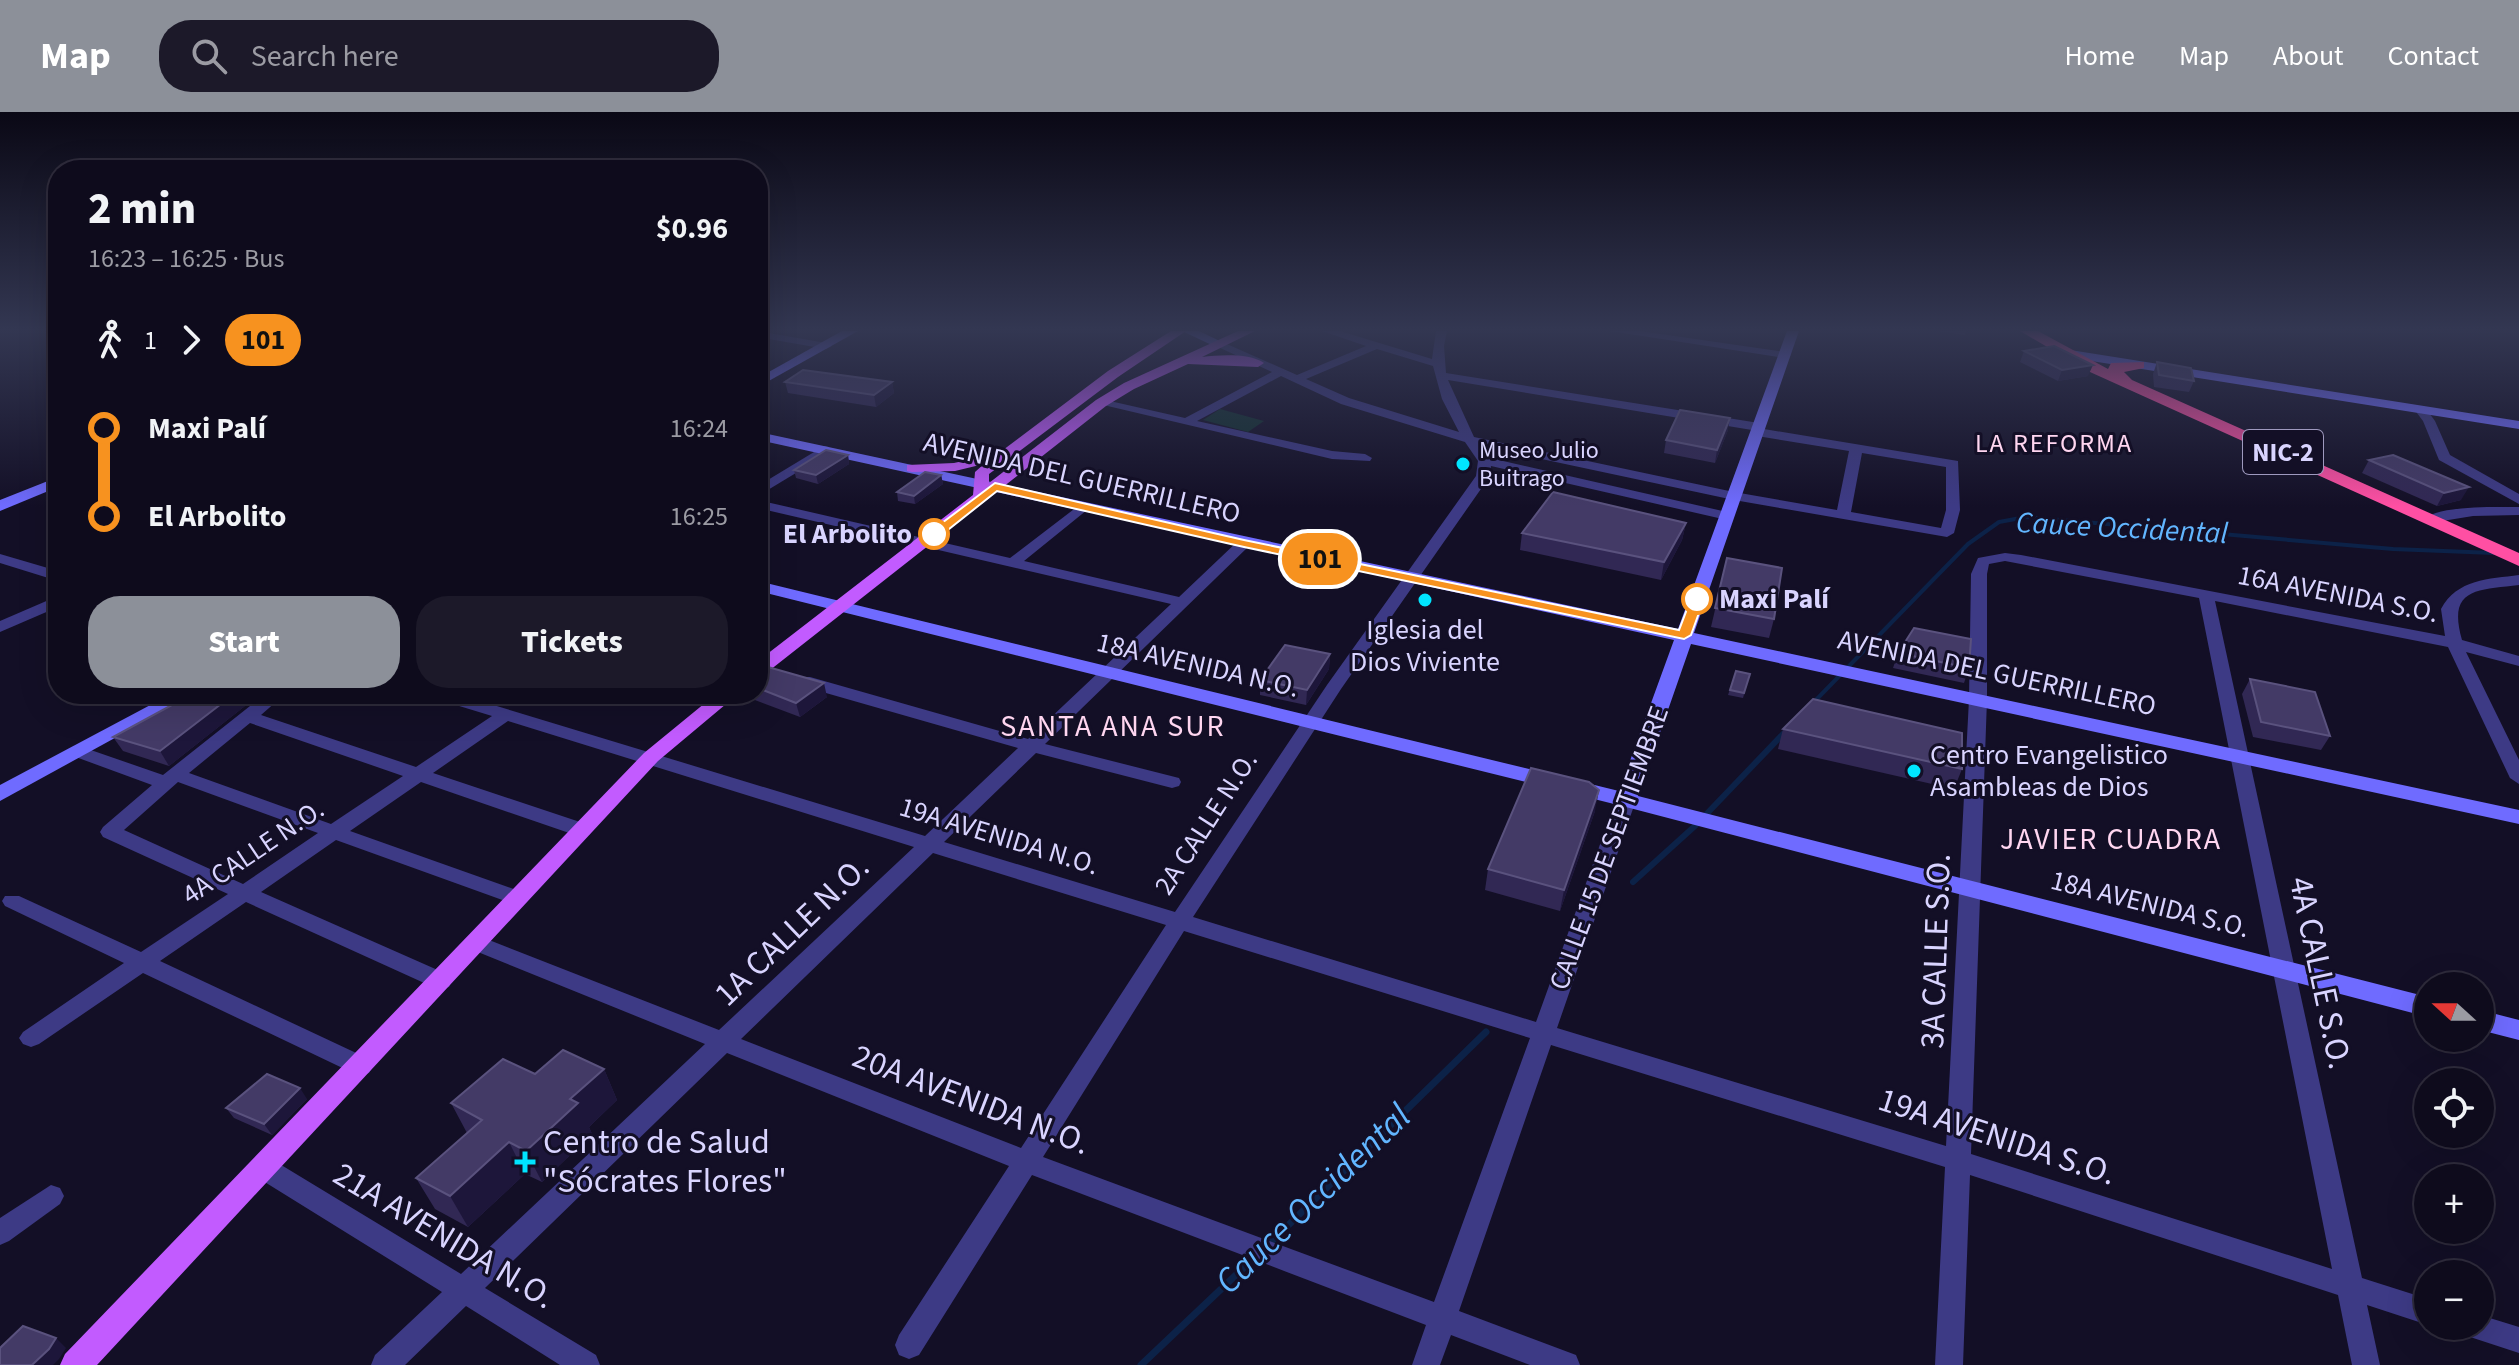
<!DOCTYPE html>
<html lang="en">
<head>
<meta charset="utf-8">
<style>
	:root { --surface:#0e0b1c; --page:#1c1929; --text:#f1f3f6; --muted:#9b9ba3; --line:#2e2b3b; --accent:#8c9099 }
	body { margin:0; font-family:"Source Sans 3",sans-serif; background:var(--page); color:var(--text); height:100vh; display:flex; flex-direction:column; font-size:30px; white-space:nowrap }
	* { box-sizing:border-box; margin:0 }
	p { font-size:26px; color:var(--muted) }
	.icon { flex:none; width:44px; height:44px; fill:none; stroke:currentColor; stroke-width:2; stroke-linecap:round; stroke-linejoin:round }
	.map { position:relative; flex:1; overflow:hidden }
	.sheet { position:absolute; left:48px; top:48px; width:720px; height:544px; display:flex; flex-direction:column; background:var(--surface); border-radius:32px; box-shadow:0 8px 32px #0002,0 0 0 2px var(--line) }
	.sheet>* { flex:none }
	.badge { padding:0 16px; border-radius:26px; font-size:28px; line-height:52px }
	.needle { width:52px; rotate:291deg }
	.tools { position:absolute; left:2414px; top:860px; display:grid; gap:16px }
	.tools a { display:grid; place-items:center; width:80px; height:80px; border-radius:50%; background:var(--surface); box-shadow:0 8px 32px #0002,0 0 0 2px var(--line); font-size:40px }
	.map>.badge { position:absolute; translate:-50% -50%; box-shadow:0 0 0 4px #fff }
	.legs { display:flex; align-items:center; gap:12px; height:88px; padding:0 40px; font-size:26px }
	.legs p { margin-inline-start:auto }
	.summary { display:flex; align-items:center; justify-content:space-between; height:136px; padding:0 40px }
	h1 { font-size:44px; font-weight:800; line-height:60px }
	.button { display:flex; gap:16px; margin-top:auto; padding:16px 40px }
	.button a { flex:1; height:92px; border-radius:32px; background:var(--accent); color:#fff; font-size:32px; font-weight:800; line-height:92px; text-align:center }
	.button a+a { background:var(--page); color:var(--text) }
	ul { padding:0 40px; list-style:none }
	li { display:flex; align-items:center; gap:28px; height:88px; font-size:30px }
	li i { display:grid; place-items:center; width:12px; height:100%; margin:0 10px; background:currentColor }
	li i::after { content:''; width:20px; height:20px; margin:-10px; border:6px solid; border-radius:50%; background:var(--surface) }
	li p { margin-inline-start:auto }
	li:first-child i { background:linear-gradient(#0000 50%,currentColor 0) }
	li:last-child i { background:linear-gradient(currentColor 50%,#0000 0) }
	header { display:flex; align-items:center; gap:48px; box-sizing:border-box; height:112px; padding:0 40px; background:var(--accent); color:#fff }
	header strong { font-size:38px }
	nav { display:flex; gap:44px; margin-inline-start:auto; font-size:28px }
	.search { width:560px; height:72px; background:var(--page); display:flex; align-items:center; gap:20px; box-sizing:border-box; padding:0 28px; border-radius:32px; color:var(--muted); font-size:30px }
	.map>svg:first-child { display:block }
	.green { fill:#12302f }
	.lines { fill:none; stroke-linecap:round; stroke-linejoin:round }
	.stream-far2 { stroke:#0c2248; stroke-width:4 }
	.stream-far1 { stroke:#0c2248; stroke-width:6 }
	.stream { stroke:#0c2248; stroke-width:7 }
	.street { fill:#3d3a85; fill-rule:evenodd }
	.secondary { fill:#6f6bff; fill-rule:evenodd }
	.primary { fill:#c25bff; fill-rule:evenodd }
	.highway { fill:#ff4fa3; fill-rule:evenodd }
	.wall { fill:#312854 }
	.shaded-wall { fill:#1d163a }
	.building { fill:#433a66; stroke:#5a527e; stroke-width:2 }
	.line-1 { fill:#f7921f; stroke:#fff; stroke-width:2 }
	.poi-dot { fill:#00e5ff; stroke:#130f26; stroke-width:3 }
	.stop-1-dot { fill:#fff; stroke:#f7921f; stroke-width:4 }
	.labels { text-anchor:middle; dominant-baseline:central; stroke-width:6; stroke-linejoin:round; paint-order:stroke }
	.far-poi-label { font-size:24px; fill:#d9d4ff; stroke:#130f26; text-anchor:start }
	.far-neighbourhood-label { font-size:26px; letter-spacing:2px; fill:#ffd6f0; stroke:#130f26 }
	.shield { fill:#130f26; stroke:#9e99be; stroke-width:2 }
	.shield-label { font-size:26px; font-weight:bold; fill:#d9d4ff }
	.street-label { font-size:28px; fill:#d9d4ff; stroke:#130f26 }
	.stop-label { font-size:28px; font-weight:bold; fill:#d9d4ff; stroke:#130f26; text-anchor:end }
	.poi-label { font-size:28px; fill:#d9d4ff; stroke:#130f26 }
	.water-label { font-size:30px; font-style:italic; fill:#62b6ff; stroke:#130f26 }
	.neighbourhood-label { font-size:30px; letter-spacing:2px; fill:#ffd6f0; stroke:#130f26 }
	.near-street-label { font-size:34px; fill:#d9d4ff; stroke:#130f26 }
	.near-poi-label { font-size:34px; fill:#d9d4ff; stroke:#130f26; text-anchor:start }
	.near-water-label { font-size:36px; font-style:italic; fill:#62b6ff; stroke:#130f26 }
</style>
</head>
<body>
<header>
<strong>Map</strong>
<div class="search"><svg class="icon" aria-label="search" viewBox="0 0 24 24"><circle cx="10" cy="10" r="6"/><path d="M15 15l6 6"/></svg>Search here</div>
<nav><a>Home</a><a>Map</a><a>About</a><a>Contact</a></nav>
</header>
<div class="map">
<svg width="2519" height="1253" viewBox="0 0 2519 1253">
	<rect width="100%" height="100%" fill="#130f26"/>
	<polygon class="green" points="1220,297 1264,309 1248,320 1203,308"/>
	<g class="lines">
		<polyline class="stream-far2" points="1812,592 1968,432 1999,410 2026,405 2393,437 2494,441"/>
		<polyline class="stream-far1" points="1633,770 1696,713 1783,622"/>
		<g class="stream">
			<polyline points="1269,1132 1486,920"/>
			<polyline points="1141,1253 1256,1144"/>
		</g>
		<g class="street">
			<polygon points="758,219 826,231 832,234 826,237 758,225"/>
			<path d="M1322 219H1340L1432 247 1436 219H1447L1444 234 1446 261 1759 311 1763 312 1764 317 1958 349 1960 398 1954 421 1947 425 1734 388 1480 334 1490 346 1727 400 1734 404 1727 408 1491 354 1490 364 1341 577 1193 805 1536 910 1616 688 1626 682 1633 684 1636 688 1557 916 1946 1034 1969 587 1971 462 1978 446 2005 441 2021 443 2445 524 2441 497C2457 467 2489 467 2519 463V473C2477 478 2447 476 2462 528L2519 544V554L2466 540 2519 648V672L2510 666 2448 535 2215 489 2362 1166 2428 1187V1213L2367 1193 2380 1253H2352L2338 1183 1970 1063 1963 1253H1935L1945 1055 1551 933 1459 1199 1576 1243 1580 1253H1530L1451 1223 1440 1253H1412L1426 1213 1032 1063 919 1243 909 1247 899 1243 895 1233 899 1223 1009 1054 727 941 485 1176 596 1243 600 1253H560L466 1194 405 1253H371L375 1243 442 1180 255 1064 251 1056 255 1048 264 1045 273 1048 461 1162 705 932 468 836 465 831 468 826 476 823 484 826 719 918 914 735 508 609 433 661 589 713 592 718 589 723H575L421 670 350 719 525 781 528 786 525 791H511L336 728 261 780 449 863 452 869 449 875 441 877 433 875 246 790 160 849 369 947 373 954 369 961 361 963 353 961 143 861 39 932 31 935 23 932 19 926 23 920 124 851 5 794 2 789 5 784H19L141 840 228 782 103 725 100 720 103 715 152 673 73 644 70 640 73 636H85L163 663 265 582H285L261 603 416 655 492 604 433 586 430 582H457L925 724 1018 636 798 573 795 569 798 565H810L1028 627 1171 492 758 396V388L1010 446 1082 391 1087 392V398L1024 449 1179 485 1239 428H1249V434L1045 632 1179 666 1181 670 1179 674 1172 676 1036 641 944 730 1175 800 1327 573 1476 364 1478 349 1465 330 1341 292 1281 264 1197 309 1332 339 1365 342 1372 346 1370 349 1332 347 1095 291 1101 287 1185 306 1272 260 1216 234V230L1220 229 1297 263 1366 234ZM1377 237 1433 254 1442 287 1459 320 1349 286 1306 267ZM1448 268 1752 318 1753 323 1757 324 1849 339 1837 398 1734 380 1474 325ZM1862 341 1946 355V398L1941 416 1851 400ZM2005 449 2199 486 2332 1157 1971 1042 1987 587V462L1989 452ZM250 611 403 664 331 712 189 661ZM178 670 318 721 243 772 124 718ZM933 741 1166 813 1021 1036 741 927ZM1184 819 1530 926 1434 1190 1043 1045Z"/>
			<polygon points="1610,219 1640,219 1785,240 1791,243 1785,246"/>
			<polygon points="2416,294 2424,294 2435,309 2450,343 2519,382 2519,392 2439,348 2423,309 2414,297"/>
			<polygon points="824,334 829,335 829,341 758,384 758,374"/>
			<path d="M2519 395V403L2473 404 2430 411 2423 407C2442 393 2495 395 2519 395Z"/>
			<polygon points="0,442 58,459 58,469 0,451"/>
			<polygon points="58,484 58,495 0,520 0,509"/>
			<polygon points="51,1073 60,1076 64,1084 60,1092 9,1129 0,1133 0,1106"/>
			<polygon points="2480,1203 2519,1215 2519,1241 2464,1223 2460,1214 2480,1214"/>
		</g>
		<g class="secondary">
			<polygon points="842,219 858,219 758,275 758,266"/>
			<polygon points="1182,219 1199,219 1226,232 1216,235"/>
			<polygon points="1787,219 1799,219 1694,521 2519,698 2519,712 1691,532 1638,684 2428,885 2428,905 1626,695 758,479 758,469 1619,679 1674,528 758,328 758,320 1678,517"/>
			<polygon points="2064,237 2519,309 2519,317 2060,244 2060,238"/>
			<polygon points="58,365 58,375 0,399 0,388"/>
			<polygon points="171,582 195,582 0,689 0,673"/>
			<polygon points="2480,898 2519,908 2519,928 2480,918"/>
		</g>
		<g class="primary">
			<path d="M1171 219H1186L1118 265 989 362V371L1096 288 1124 271 1238 219H1255L1202 245C1220 243 1249 241 1264 251L1258 255 1188 252 1134 277 1106 294 765 562 758 564V549L973 383 975 360 984 352 955 359 912 360 907 359V353L954 351 999 341 1108 259Z"/>
			<polygon points="716,582 738,582 658,649 97,1253 60,1253 65,1242 644,641"/>
		</g>
		<polygon class="highway" points="2020,219 2038,219 2108,257 2111,251 2144,250 2144,256 2124,260 2132,268 2519,441 2519,454 2090,260"/>
	</g>
	<g class="wall">
		<polygon points="1938,219 1966,219 1965,223"/>
		<polygon points="2024,239 2088,264 2058,269 2020,250"/>
		<polygon points="2157,250 2194,269 2189,280 2154,275 2153,262"/>
		<polygon points="785,270 892,270 894,281 876,295 788,281"/>
		<polygon points="1728,318 1715,351 1664,341 1666,328"/>
		<polygon points="848,343 849,352 818,372 796,366 794,358"/>
		<polygon points="2369,348 2461,388 2437,394 2362,361"/>
		<polygon points="941,363 943,372 915,392 898,389 897,380"/>
		<polygon points="1686,411 1682,428 1661,468 1520,438 1522,421"/>
		<polygon points="1727,446 1774,507 1769,526 1711,515"/>
		<polygon points="1898,541 1969,556 1964,571 1893,556"/>
		<polygon points="1330,542 1329,557 1306,593 1260,583 1260,568"/>
		<polygon points="1736,559 1750,562 1743,586 1728,583"/>
		<polygon points="758,561 827,585 800,605 747,585 746,582 758,582"/>
		<polygon points="2250,567 2330,624 2321,638 2253,625 2242,582"/>
		<polygon points="192,582 260,582 169,654 123,639 113,625"/>
		<polygon points="1783,617 1962,657 1954,677 1778,637"/>
		<polygon points="1595,699 1560,799 1485,778 1488,757"/>
		<polygon points="604,957 617,988 589,1015 592,1022 542,1070 525,1062 468,1115 435,1097 416,1066 467,1021 451,991"/>
		<polygon points="307,987 272,1023 234,1006 226,996"/>
	</g>
	<g class="shaded-wall">
		<polygon points="2093,253 2088,264 2058,269 2062,258"/>
		<polygon points="892,270 894,281 876,295 874,283"/>
		<polygon points="1730,306 1728,318 1715,351 1717,338"/>
		<polygon points="848,343 849,352 818,372 816,363"/>
		<polygon points="941,363 943,372 915,392 914,384"/>
		<polygon points="2469,375 2461,388 2437,394 2444,381"/>
		<polygon points="1686,411 1682,428 1661,468 1664,450"/>
		<polygon points="1330,542 1329,557 1306,593 1307,578"/>
		<polygon points="824,571 827,585 800,605 796,591"/>
		<polygon points="234,582 260,582 169,654 160,639"/>
		<polygon points="1599,678 1595,699 1560,799 1564,778"/>
		<polygon points="604,957 617,988 589,1015 592,1022 542,1070 526,1039 570,987"/>
		<polygon points="300,976 307,987 272,1023 264,1012"/>
		<polygon points="509,1030 525,1062 468,1115 450,1084"/>
		<polygon points="56,1226 66,1236 59,1247 53,1253 32,1253"/>
	</g>
	<g class="building">
		<polygon points="2054,234 2093,253 2062,258 2024,239"/>
		<polygon points="2157,250 2191,256 2194,269 2159,263"/>
		<polygon points="803,258 892,270 874,283 785,270"/>
		<polygon points="1680,298 1730,306 1717,338 1666,328"/>
		<polygon points="826,338 848,343 816,363 794,358"/>
		<polygon points="2393,343 2469,375 2444,381 2369,348"/>
		<polygon points="925,360 941,363 914,384 897,380"/>
		<polygon points="1553,380 1686,411 1664,450 1522,421"/>
		<polygon points="1727,446 1782,456 1774,507 1715,496"/>
		<polygon points="1914,516 1971,527 1969,556 1898,541"/>
		<polygon points="1285,533 1330,542 1307,578 1260,568"/>
		<polygon points="768,555 824,571 796,591 758,576 758,561"/>
		<polygon points="1736,559 1750,562 1744,581 1730,578"/>
		<polygon points="2250,567 2315,580 2330,624 2261,610"/>
		<polygon points="192,582 234,582 160,639 113,625"/>
		<polygon points="1813,587 1962,621 1962,657 1783,617"/>
		<polygon points="1531,656 1589,670 1599,678 1564,778 1488,757"/>
		<polygon points="563,938 604,957 570,987 578,991 526,1039 509,1030 450,1084 416,1066 482,1008 451,991 503,947 535,962"/>
		<polygon points="267,962 300,976 264,1012 226,996"/>
		<polygon points="23,1214 56,1226 49,1237 32,1253 0,1253 0,1236"/>
	</g>
	<linearGradient id="sky" x2="0" y2="1"><stop stop-color="#0a0815"/><stop offset="0.55" stop-color="#333752"/><stop offset="1" stop-color="#333752" stop-opacity="0"/></linearGradient>
	<rect width="2519" height="395" fill="url(#sky)"/>
	<polygon class="line-1" points="995,371 1244,428 1679,518 1692,484 1704,487 1691,523 1684,527 1244,435 997,379 939,425 930,425 930,420"/>
	<g class="poi-dot">
		<circle cx="1463" cy="352" r="8"/>
		<circle cx="1425" cy="488" r="8"/>
		<circle cx="1914" cy="659" r="8"/>
		<path d="M521 1038h8v8h8v8h-8v8h-8v-8h-8v-8h8z"/>
	</g>
	<g class="stop-1-dot">
		<circle cx="934" cy="422" r="14"/>
		<circle cx="1697" cy="487" r="14"/>
	</g>
	<g class="labels">
		<g class="far-poi-label">
			<text x="1479" y="338">Museo Julio<tspan x="1479" dy="28">Buitrago</tspan></text>
		</g>
		<g class="far-neighbourhood-label">
			<text x="2054" y="331">LA REFORMA</text>
		</g>
		<rect class="shield" x="2243" y="318" width="80" height="44" rx="6"/>
		<g class="shield-label">
			<text x="2283" y="340">NIC-2</text>
		</g>
		<g class="street-label">
			<text transform="translate(1082 366) rotate(13)">AVENIDA DEL GUERRILLERO</text>
			<text transform="translate(2338 482) rotate(11)">16A AVENIDA S.O.</text>
			<text transform="translate(1198 553) rotate(13)">18A AVENIDA N.O.</text>
			<text transform="translate(1997 561) rotate(12)">AVENIDA DEL GUERRILLERO</text>
			<text transform="translate(1206 711) rotate(-57)">2A CALLE N.O.</text>
			<text transform="translate(999 724) rotate(17)">19A AVENIDA N.O.</text>
			<text transform="translate(1609 736) rotate(-70)">CALLE 15 DE SEPTIEMBRE</text>
			<text transform="translate(253 740) rotate(-34)">4A CALLE N.O.</text>
			<text transform="translate(2150 792) rotate(14)">18A AVENIDA S.O.</text>
		</g>
		<g class="stop-label">
			<text x="912" y="422">El Arbolito</text>
			<text x="1719" y="487" text-anchor="start">Maxi Palí</text>
		</g>
		<g class="poi-label">
			<text x="1425" y="518">Iglesia del<tspan x="1425" dy="32">Dios Viviente</tspan></text>
			<text x="1930" y="643" text-anchor="start">Centro Evangelistico<tspan x="1930" dy="32">Asambleas de Dios</tspan></text>
		</g>
		<g class="water-label">
			<text transform="translate(2122 416) rotate(3)">Cauce Occidental</text>
		</g>
		<g class="neighbourhood-label">
			<text x="1113" y="614">SANTA ANA SUR</text>
			<text x="2111" y="727">JAVIER CUADRA</text>
		</g>
		<g class="near-street-label">
			<text transform="translate(792 819) rotate(-44)">1A CALLE N.O.</text>
			<text transform="translate(1936 839) rotate(-88)">3A CALLE S.O.</text>
			<text transform="translate(2320 861) rotate(78)">4A CALLE S.O.</text>
			<text transform="translate(971 988) rotate(21)">20A AVENIDA N.O.</text>
			<text transform="translate(1997 1025) rotate(18)">19A AVENIDA S.O.</text>
			<text transform="translate(444 1124) rotate(31)">21A AVENIDA N.O.</text>
		</g>
		<g class="near-poi-label">
			<text x="543" y="1030">Centro de Salud<tspan x="543" dy="39">"Sócrates Flores"</tspan></text>
		</g>
		<g class="near-water-label">
			<text transform="translate(1313 1087) rotate(-44)">Cauce Occidental</text>
		</g>
	</g>
</svg>
<div class="tools">
<a><svg class="needle" viewBox="-14 -14 28 28"><path d="M0-13l5 13h-10z" fill="#e53935"/><path d="M0 13l5-13h-10z" fill="#9b9ba3"/></svg></a>
<a><svg class="icon" aria-label="locate" viewBox="0 0 24 24"><circle cx="12" cy="12" r="6"/><path d="M12 2v4M12 18v4M2 12h4M18 12h4"/></svg></a>
<a>+</a>
<a>−</a>
</div>
<b class="badge" style="left:1320px;top:447px;background:#f7921f;color:#111">101</b>
<section class="sheet">
<div class="summary"><div><h1>2 min</h1><p>16:23 – 16:25 · Bus</p></div><b>$0.96</b></div>
<div class="legs"><svg class="icon" aria-label="walk" viewBox="0 0 24 24"><circle cx="13" cy="4" r="2"/><path d="M13 8l-2 6 4 7M11 14l-3 7M7 12l3-4h3l4 4"/></svg>1<svg class="icon" aria-label="forward" viewBox="0 0 24 24"><path d="M9 5l7 7-7 7"/></svg><b class="badge" style="background:#f7921f;color:#111">101</b></div>
<ul>
<li><i style="color:#f7921f"></i><b>Maxi Palí</b><p>16:24</p></li>
<li><i style="color:#f7921f"></i><b>El Arbolito</b><p>16:25</p></li>
</ul>
<div class="button"><a>Start</a><a>Tickets</a></div>
</section>
</div>
</body>
</html>
